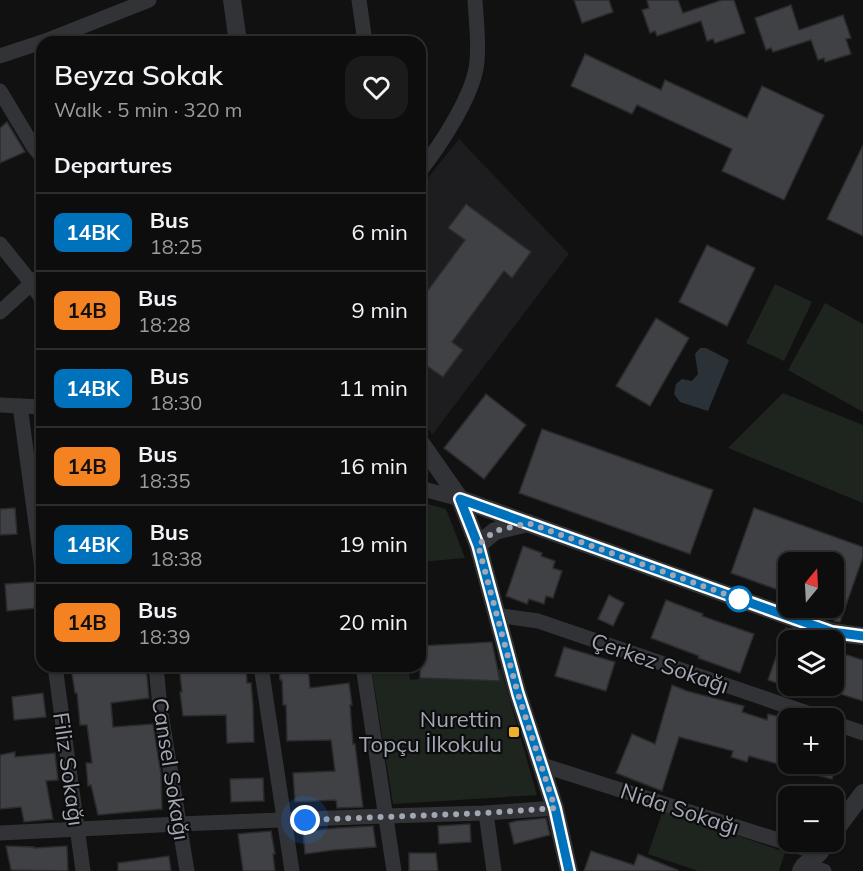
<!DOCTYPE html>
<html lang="en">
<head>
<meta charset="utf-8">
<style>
	:root { --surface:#0d0d0e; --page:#1b1b1c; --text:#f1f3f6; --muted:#9a9c9e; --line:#2d2d2e }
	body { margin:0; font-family:Mulish,sans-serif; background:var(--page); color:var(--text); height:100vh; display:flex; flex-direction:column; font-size:22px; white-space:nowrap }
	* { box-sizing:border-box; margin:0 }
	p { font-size:20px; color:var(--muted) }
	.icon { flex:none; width:33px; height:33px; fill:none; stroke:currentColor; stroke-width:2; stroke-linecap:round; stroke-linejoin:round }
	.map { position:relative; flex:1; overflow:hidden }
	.sheet { position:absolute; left:36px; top:36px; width:390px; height:636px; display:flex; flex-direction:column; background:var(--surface); border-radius:18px; box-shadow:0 2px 4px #0004,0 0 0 2px var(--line) }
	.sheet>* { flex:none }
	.badge { padding:0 12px; border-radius:9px; font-size:21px; line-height:39px }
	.needle { width:39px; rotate:18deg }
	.tools { position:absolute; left:778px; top:552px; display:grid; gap:12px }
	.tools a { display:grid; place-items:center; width:66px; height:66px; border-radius:12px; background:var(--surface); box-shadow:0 2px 4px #0004,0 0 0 2px var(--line); font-size:30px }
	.you { position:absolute; width:30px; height:30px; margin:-15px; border:4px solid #fff; border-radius:50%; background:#1a73e8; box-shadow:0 0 0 9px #1a73e833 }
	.map>.badge { position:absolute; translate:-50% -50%; box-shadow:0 0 0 3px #fff }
	h2 { padding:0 18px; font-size:22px; line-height:54px }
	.round { display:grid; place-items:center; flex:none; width:63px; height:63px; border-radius:18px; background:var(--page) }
	.overview { display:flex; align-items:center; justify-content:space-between; height:102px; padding:0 18px }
	h1 { font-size:28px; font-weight:600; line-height:45px }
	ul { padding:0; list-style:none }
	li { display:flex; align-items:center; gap:18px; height:78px; padding:0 18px; border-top:2px solid var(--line) }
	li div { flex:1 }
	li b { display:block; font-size:22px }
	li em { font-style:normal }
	li .badge { min-width:66px; font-weight:700; text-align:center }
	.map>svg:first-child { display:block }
	.built { fill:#1d1d1f }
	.green { fill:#1d251e }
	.water { fill:#2a3137 }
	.building { fill:#404145; stroke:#2b2b2e; stroke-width:1.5 }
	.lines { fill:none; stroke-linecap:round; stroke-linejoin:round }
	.minor { stroke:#323337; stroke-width:15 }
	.tertiary { stroke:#323337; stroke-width:18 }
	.line-casing { stroke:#fff; stroke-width:14 }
	.line { stroke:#0072bc; stroke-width:9 }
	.walk { stroke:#a2a7b3; stroke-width:6; stroke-dasharray:0 10.8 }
	.stop-dot { fill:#fff; stroke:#0072bc; stroke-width:3 }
	.poi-dot { fill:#ecb22f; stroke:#0c0c0d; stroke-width:2 }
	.labels { text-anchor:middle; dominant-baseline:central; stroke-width:4.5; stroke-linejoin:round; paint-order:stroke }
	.street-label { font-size:22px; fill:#a2a7b3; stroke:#0c0c0d }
	.poi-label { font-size:22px; fill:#a2a7b3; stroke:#0c0c0d; text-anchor:end }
</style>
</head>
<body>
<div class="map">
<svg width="863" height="871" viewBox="0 0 863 871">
	<rect width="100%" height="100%" fill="#111112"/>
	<polygon class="built" points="459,139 569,254 432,435 420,416 420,188"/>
	<g class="green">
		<polygon points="775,284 812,302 784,361 746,343"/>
		<polygon points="825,303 863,324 863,412 788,370"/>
		<polygon points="783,393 863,425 863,503 728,448"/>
		<polygon points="420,502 446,509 465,558 420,562"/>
		<polygon points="371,666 408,666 410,680 501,669 537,795 393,804"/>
		<polygon points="663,810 785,852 779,871 698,871 648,854"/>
	</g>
	<polygon class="water" points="700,348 706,348 729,360 708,411 680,402 674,394 676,384 682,379 692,381 698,374 695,354"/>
	<g class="building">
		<polygon points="574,0 609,0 613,12 582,23"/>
		<polygon points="647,0 678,0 683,13 722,0 734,0 745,33 715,43 713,39 707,41 701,21 657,36 655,31 650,33 642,10 649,8"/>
		<polygon points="791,5 799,30 843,15 851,38 846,39 851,54 825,62 824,58 818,60 811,40 773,52 771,48 766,50 755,18"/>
		<polygon points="585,54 661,90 665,80 747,118 762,86 824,115 784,200 722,171 732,149 637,105 632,114 571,86"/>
		<polygon points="7,122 25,152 0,163 0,128"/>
		<polygon points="863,145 863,236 827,219"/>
		<polygon points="466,204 531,252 512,278 504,271 452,342 463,350 443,377 420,361 420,301 465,240 448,228"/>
		<polygon points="707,245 755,268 727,326 679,302"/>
		<polygon points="656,318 689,338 650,406 616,386"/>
		<polygon points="486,394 526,425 484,479 444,448"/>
		<polygon points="542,429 713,490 690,554 519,493"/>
		<polygon points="15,508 17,534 0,535 0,509"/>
		<polygon points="754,508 863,547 863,557 840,622 834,621 834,562 789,562 789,577 784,592 731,573"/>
		<polygon points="523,546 542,553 541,556 555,561 553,568 562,571 553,598 546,596 544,604 529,599 527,604 506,596"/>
		<polygon points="35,582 37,608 7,611 5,584"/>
		<polygon points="609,595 624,603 613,626 598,619"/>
		<polygon points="666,600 703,614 702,616 754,634 740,673 698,658 699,656 651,638"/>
		<polygon points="786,628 789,629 789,687 768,680"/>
		<polygon points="492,642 500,681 420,678 420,646"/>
		<polygon points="564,647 615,662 606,691 555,676"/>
		<polygon points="834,651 863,660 863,701 834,692"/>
		<polygon points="71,666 108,666 109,669 132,666 146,666 149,698 111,703 113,727 153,724 161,774 162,809 98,815 91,785 88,786 86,763 92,763 87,725 80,725 77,693 75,693"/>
		<polygon points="179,666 246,666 247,683 251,683 253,705 254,742 227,743 226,715 183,716 180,692 182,692"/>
		<polygon points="279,666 308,666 310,688 349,683 352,705 350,705 353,744 355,744 363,807 337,808 336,800 295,802 293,773 335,771 331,740 287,741 286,705 283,705 282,680 280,680"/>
		<polygon points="672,685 687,691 744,706 742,712 767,720 768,714 789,719 789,767 749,756 747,762 731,757 733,751 679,737 662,791 616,773 632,734 655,744"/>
		<polygon points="43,693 46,717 14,720 12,697"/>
		<polygon points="15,752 15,757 55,753 58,780 46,781 53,819 24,822 21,807 0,809 0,755"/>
		<polygon points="790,764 836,764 832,779 789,768"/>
		<polygon points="263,778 264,801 231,802 230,779"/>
		<polygon points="546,818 550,835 514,844 509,823 516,821"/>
		<polygon points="470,824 471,842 439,844 438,826"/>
		<polygon points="373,826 376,847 334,850 305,854 303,832 336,828"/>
		<polygon points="271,831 275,854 273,854 275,871 243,871 238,834"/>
		<polygon points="6,846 34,847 34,848 67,846 68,871 11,870"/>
		<polygon points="591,851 634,865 638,854 678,870 678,871 584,871"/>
		<polygon points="409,853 436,853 438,871 409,871"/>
		<polygon points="169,856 171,871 118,871 118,863"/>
	</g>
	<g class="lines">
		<g class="minor">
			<polyline points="359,0 365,42"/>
			<polyline points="43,42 149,0"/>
			<polyline points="0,56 42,42"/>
			<polyline points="0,91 33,146 42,157"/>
			<path d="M420 171C440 146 475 93 477 61 479 41 476 20 475 0"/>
			<polyline points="0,244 25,275 42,299"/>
			<polyline points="0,312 42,274"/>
			<polyline points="0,405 42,407"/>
			<polyline points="20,406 42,568"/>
			<polyline points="420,488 460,499"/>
			<polyline points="496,615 538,621 822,718"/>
			<polyline points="55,666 83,871"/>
			<polyline points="156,666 160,708 187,871"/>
			<polyline points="261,666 292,871"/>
			<polyline points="363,666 394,871"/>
			<polyline points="834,723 863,733"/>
			<polyline points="542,765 819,853"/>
			<polyline points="486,813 494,871"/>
			<polyline points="0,833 179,824 385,816 486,813 555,808"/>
			<polyline points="804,866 824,871"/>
		</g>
		<g class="tertiary">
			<polyline points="232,0 238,42"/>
			<polyline points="420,442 460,499 478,545 518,694 555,808 569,871"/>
			<polyline points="460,499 832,632 863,636"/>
			<polyline points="478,545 495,531 528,523"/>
			<polyline points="834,832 863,793"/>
			<polyline points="801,871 804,866 819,853 827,842"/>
		</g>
	</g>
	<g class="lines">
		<defs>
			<polyline id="line" points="569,871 555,808 518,694 478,545 460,499 832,632 863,636"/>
		</defs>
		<use href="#line" class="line-casing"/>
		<use href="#line" class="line"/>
		<polyline class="walk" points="305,820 486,813 555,808 518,694 478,545 495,531 528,523 739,599"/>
	</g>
	<circle class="stop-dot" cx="739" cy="599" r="12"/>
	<rect class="poi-dot" x="508" y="726" width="12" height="12" rx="3"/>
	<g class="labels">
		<g class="street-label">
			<text transform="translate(660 663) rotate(19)">Çerkez Sokağı</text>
			<text transform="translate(69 769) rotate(82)">Filiz Sokağı</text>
			<text transform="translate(171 769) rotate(81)">Cansel Sokağı</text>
			<text transform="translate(680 809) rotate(18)">Nida Sokağı</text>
		</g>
		<g class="poi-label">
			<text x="502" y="719">Nurettin<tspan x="502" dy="25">Topçu İlkokulu</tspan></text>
		</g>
	</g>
</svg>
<div class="tools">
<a><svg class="needle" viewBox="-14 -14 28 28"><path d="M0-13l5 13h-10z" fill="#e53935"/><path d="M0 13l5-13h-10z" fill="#9a9c9e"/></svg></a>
<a><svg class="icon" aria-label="layers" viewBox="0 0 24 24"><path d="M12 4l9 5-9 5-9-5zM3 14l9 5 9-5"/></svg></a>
<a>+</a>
<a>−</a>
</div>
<div class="you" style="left:305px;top:820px"></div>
<section class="sheet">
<div class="overview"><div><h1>Beyza Sokak</h1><p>Walk · 5 min · 320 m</p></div><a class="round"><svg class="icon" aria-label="heart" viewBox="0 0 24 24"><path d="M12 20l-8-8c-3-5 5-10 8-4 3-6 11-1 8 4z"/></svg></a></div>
<h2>Departures</h2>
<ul>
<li><span class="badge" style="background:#0072bc;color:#fff">14BK</span><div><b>Bus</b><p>18:25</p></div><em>6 min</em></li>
<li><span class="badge" style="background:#f58220;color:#111">14B</span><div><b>Bus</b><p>18:28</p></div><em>9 min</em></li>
<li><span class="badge" style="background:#0072bc;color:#fff">14BK</span><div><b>Bus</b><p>18:30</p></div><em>11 min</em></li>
<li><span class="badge" style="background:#f58220;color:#111">14B</span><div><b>Bus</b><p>18:35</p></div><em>16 min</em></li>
<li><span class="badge" style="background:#0072bc;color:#fff">14BK</span><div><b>Bus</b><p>18:38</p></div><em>19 min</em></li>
<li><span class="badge" style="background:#f58220;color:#111">14B</span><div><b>Bus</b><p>18:39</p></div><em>20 min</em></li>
</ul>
</section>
</div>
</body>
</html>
